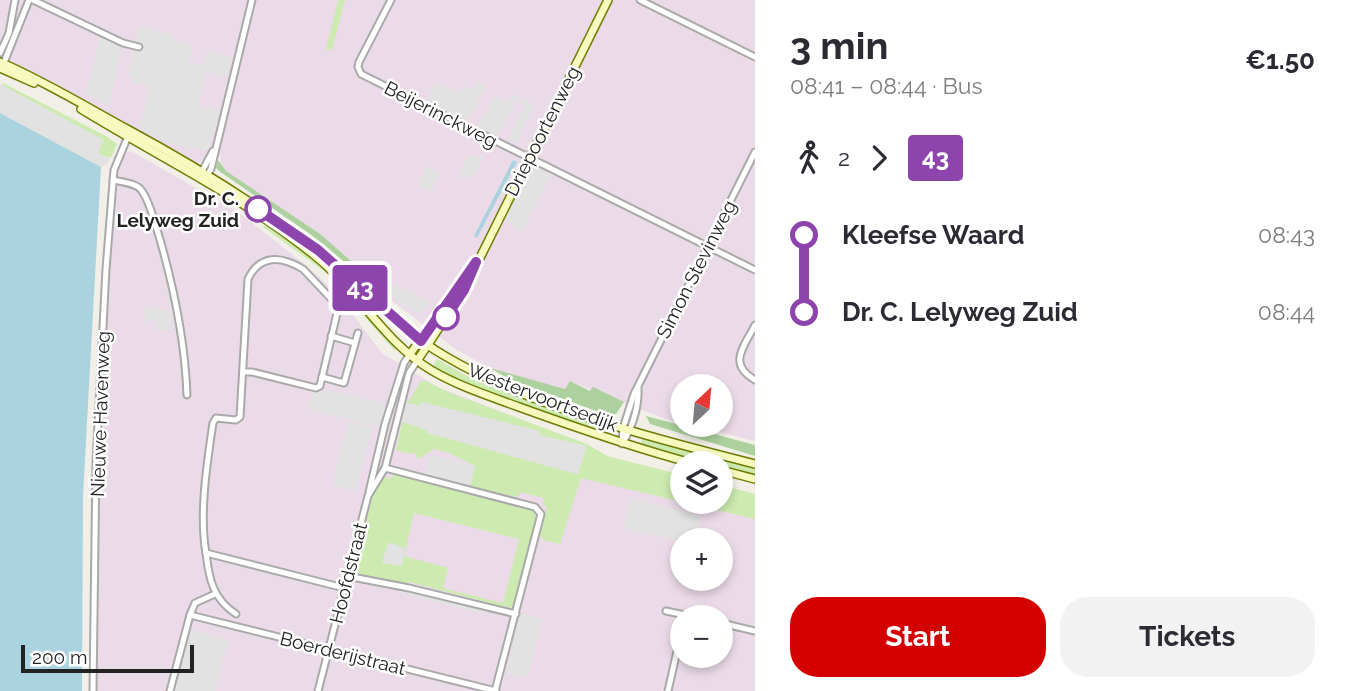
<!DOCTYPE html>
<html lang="en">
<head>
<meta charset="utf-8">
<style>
	:root { --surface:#fff; --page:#f2f2f3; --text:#2b2b33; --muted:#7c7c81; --accent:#d40000 }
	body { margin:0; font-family:Raleway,sans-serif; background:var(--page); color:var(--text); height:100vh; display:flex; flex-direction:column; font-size:26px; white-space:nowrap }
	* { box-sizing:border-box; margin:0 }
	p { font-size:23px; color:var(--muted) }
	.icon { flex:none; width:38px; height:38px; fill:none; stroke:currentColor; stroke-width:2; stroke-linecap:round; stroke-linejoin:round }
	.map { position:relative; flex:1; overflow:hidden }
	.sheet { display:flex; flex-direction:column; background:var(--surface); width:595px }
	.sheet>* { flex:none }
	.badge { padding:0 14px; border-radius:5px; font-size:24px; line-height:46px }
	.needle { width:46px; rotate:26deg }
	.controls { position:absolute; left:670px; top:374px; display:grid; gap:14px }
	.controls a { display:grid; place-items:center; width:63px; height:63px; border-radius:50%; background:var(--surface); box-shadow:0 4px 10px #0003; font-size:35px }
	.scale { position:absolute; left:21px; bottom:18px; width:173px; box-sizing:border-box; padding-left:7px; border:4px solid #222; border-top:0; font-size:19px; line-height:24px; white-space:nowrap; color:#222; -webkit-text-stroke:5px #fff; paint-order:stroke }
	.map>.badge { position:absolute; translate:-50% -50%; box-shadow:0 0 0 4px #fff }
	.legs { display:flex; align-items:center; gap:10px; height:77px; padding:0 35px; font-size:23px }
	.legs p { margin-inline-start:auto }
	.headline { display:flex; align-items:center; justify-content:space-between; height:119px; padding:0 35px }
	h1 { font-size:38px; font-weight:700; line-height:52px }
	.action { display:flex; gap:14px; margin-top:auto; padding:14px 35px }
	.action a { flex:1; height:80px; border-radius:28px; background:var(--accent); color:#fff; font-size:28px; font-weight:700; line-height:80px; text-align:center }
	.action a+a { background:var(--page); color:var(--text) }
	ul { padding:0 35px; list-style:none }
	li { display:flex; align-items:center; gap:24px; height:77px; font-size:26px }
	li i { display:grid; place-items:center; width:10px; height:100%; margin:0 9px; background:currentColor }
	li i::after { content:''; width:18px; height:18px; margin:-9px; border:5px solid; border-radius:50%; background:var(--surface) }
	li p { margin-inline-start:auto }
	li:first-child i { background:linear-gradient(#0000 50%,currentColor 0) }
	li:last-child i { background:linear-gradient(currentColor 50%,#0000 0) }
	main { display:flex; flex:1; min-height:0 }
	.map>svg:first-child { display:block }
	.industrial { fill:#ebdbe8; fill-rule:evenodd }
	.grass { fill:#cdebb0; fill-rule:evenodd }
	.forest { fill:#add19e }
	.parking { fill:#e2e2e2 }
	.water { fill:#aad3df }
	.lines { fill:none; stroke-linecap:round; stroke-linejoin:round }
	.street-casing { stroke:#a9a9a9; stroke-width:9 }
	.secondary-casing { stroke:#707d05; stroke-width:10 }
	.street { stroke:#fff; stroke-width:5 }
	.secondary { stroke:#f7fabf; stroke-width:7 }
	.line-1-casing { stroke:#fff; stroke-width:16 }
	.line-1 { stroke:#8e44ad; stroke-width:10 }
	.stop-1-dot { fill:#fff; stroke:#8e44ad; stroke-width:3.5 }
	.labels { text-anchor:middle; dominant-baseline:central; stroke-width:5; stroke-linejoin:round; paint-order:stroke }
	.street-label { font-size:19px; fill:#222; stroke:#fff }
	.stop-label { font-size:19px; font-weight:bold; fill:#222; stroke:#fff; text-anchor:end }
</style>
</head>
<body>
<main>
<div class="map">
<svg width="755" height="691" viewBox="0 0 755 691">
	<rect width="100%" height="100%" fill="#f2efe9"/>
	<g class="industrial">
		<polygon points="0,0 755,0 755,441 691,425 721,425 721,387 682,387 682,423 662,418 570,381 565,389 493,370 454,348 367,282 322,241 279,213 222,169 220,156 191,165 0,61"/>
		<path d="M131 151 238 212 307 266 337 294 382 353 438 387 586 445 682 502H721L755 495V691H91L113 156ZM682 541H721V579H682ZM682 618H721V656H682Z"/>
	</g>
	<g class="grass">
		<polygon points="338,0 345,0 332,50 326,49"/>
		<polygon points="3,83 106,136 117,144 112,156 107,159 98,154 103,140 2,86"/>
		<polygon points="265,225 305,253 329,274 397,351 394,350 324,271 263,227"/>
		<path d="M437 359 476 381 608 427 606 432C550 413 484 397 432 367Z"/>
		<polygon points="421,381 426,381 448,392 587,444 607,456 682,475 682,502 721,502 721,485 755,494 755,519 581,478 560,544 544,540 540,536 547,507 543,505 544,498 520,492 518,497 470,487 475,466 449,453 434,449 418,459 414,452 409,454 396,450 402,422 425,429 428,433 577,474 587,446 538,435 539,431 422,402 420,406 407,403"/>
		<polygon points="643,438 755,467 755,476 721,467 721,464 707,464 640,446"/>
		<path d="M393 474 533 510 536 519 516 605 510 608 409 582 404 585 352 574 371 497 384 477 392 479ZM414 513 519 539 503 603 443 588 448 568 404 556Z"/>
	</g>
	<g class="forest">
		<polygon points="218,160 226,171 320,234 383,289 387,297 310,234 219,171 216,168"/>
		<polygon points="490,368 565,389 570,381 590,391 593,387 624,402 616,414 607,415 509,379"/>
		<polygon points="646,416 755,445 755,456 650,424"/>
	</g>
	<g class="parking">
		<polygon points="139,27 172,35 172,39 193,46 189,62 203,65 208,50 232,58 227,77 206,72 198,106 220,111 208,151 164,142 140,128 150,87 131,82 133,76 128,74"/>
		<polygon points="100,36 122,46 109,105 106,105 86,93"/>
		<polygon points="436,82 459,93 464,86 473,90 478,82 486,86 468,121 426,102"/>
		<polygon points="0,84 104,140 98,153 110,158 108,163 101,167 0,113"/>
		<polygon points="512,94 535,105 516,144 509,139 525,105 517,100 498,136 479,127 495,96 508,102"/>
		<polygon points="484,155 473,177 457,178 468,156"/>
		<polygon points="427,166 441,173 431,192 418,185"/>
		<polygon points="535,167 551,175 523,231 503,220 530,169"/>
		<polygon points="166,269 173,305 177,331 175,331 172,316 170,331 156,330 156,319 154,322 145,321 145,308 169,310 169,316 172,316 163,271"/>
		<polygon points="394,284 430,302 421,314 403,305 390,293"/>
		<polygon points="324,389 385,404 379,427 308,409 313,391 323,393"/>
		<polygon points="421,402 539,431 539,435 587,446 578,474 428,433 425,429 402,422 407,403 420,406"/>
		<polygon points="349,421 372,427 356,491 332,485"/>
		<polygon points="430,455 475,466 470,487 425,476"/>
		<polygon points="631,498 701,516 694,541 682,542 624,528"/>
		<polygon points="388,542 405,548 402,566 382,563"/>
		<polygon points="403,588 482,607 481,613 402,593"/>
		<polygon points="520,613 543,619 528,675 523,676 506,673"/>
		<polygon points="184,627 228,640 215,691 170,691"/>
	</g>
	<g class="water">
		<polygon points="0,113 101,167 83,496 82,691 0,691"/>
		<polygon points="513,160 517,162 477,238 474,236"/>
	</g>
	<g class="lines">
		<defs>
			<g id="street">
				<polyline points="33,0 123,43 139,47"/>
				<polyline points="391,0 359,62 358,67 361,74 755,270"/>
				<polyline points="640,0 755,57"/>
				<polyline points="0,53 9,33 15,0"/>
				<polyline points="3,65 29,0"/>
				<polyline points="201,173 213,151"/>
				<polyline points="206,176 211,169 252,0"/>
				<path d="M113 180C122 182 137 183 142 191 151 204 154 222 159 236 174 288 185 341 187 395"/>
				<path d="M755 325C744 347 727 364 755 380"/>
				<polyline points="331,336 355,343"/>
				<path d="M244 372H252L316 388 320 386 338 309 336 304 303 269C281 256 260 254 248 279L240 417 236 420 216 418 213 423C207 463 199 514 206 553L344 588"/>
				<polyline points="322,377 344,383 358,333"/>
				<path d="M624 441C633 425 639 406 638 387"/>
				<polyline points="622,444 623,428 634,394 755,152"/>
				<polyline points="385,468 535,507 541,514 495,691"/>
				<polyline points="369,492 385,424 404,363 410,354"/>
				<path d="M206 553C209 579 213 599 236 614"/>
				<polyline points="347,576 409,588 516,614"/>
				<polyline points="666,611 699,618"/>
				<polyline points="190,615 496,691"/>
				<polyline points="721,623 755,631"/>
				<polyline points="93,691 96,462 106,269 114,170 129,134"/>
				<polyline points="170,691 190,615 195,603 215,594"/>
				<polyline points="318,691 368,496 385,468 409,373 417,361"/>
				<polyline points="668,691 682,629"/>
			</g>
			<g id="secondary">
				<path d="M0 62C44 81 85 106 127 129 192 164 255 203 315 248 360 282 396 328 445 356 533 408 656 439 755 464"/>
				<polyline points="0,68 34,83"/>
				<path d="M81 109C159 157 243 197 314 255 357 289 384 342 431 370 458 386 489 396 519 407 577 428 635 448 695 464"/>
				<polyline points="410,354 464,280"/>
				<polyline points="417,361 464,290 608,0"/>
				<polyline points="721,470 755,479"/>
			</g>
		</defs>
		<use href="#street" class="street-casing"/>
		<use href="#secondary" class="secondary-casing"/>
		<use href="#street" class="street"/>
		<use href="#secondary" class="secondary"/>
	</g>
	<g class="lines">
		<defs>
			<polyline id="line-1" points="258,209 318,250 421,341 476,262 464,290 446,317"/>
		</defs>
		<use href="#line-1" class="line-1-casing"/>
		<use href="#line-1" class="line-1"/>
	</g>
	<g class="stop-1-dot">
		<circle cx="258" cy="209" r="12"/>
		<circle cx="446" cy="317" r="12"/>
	</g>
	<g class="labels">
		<g class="street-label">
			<text transform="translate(441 114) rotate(27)">Beijerinckweg</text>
			<text transform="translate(542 131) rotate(-63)">Driepoortenweg</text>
			<text transform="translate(696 269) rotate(-63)">Simon Stevinweg</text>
			<text transform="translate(543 397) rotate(21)">Westervoortsedijk</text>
			<text transform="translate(100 414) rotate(-88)">Nieuwe Havenweg</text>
			<text transform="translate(348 573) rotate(-76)">Hoofdstraat</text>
			<text transform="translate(343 653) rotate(14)">Boerderijstraat</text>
		</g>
		<g class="stop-label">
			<text x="239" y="198">Dr. C.<tspan x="239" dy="22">Lelyweg Zuid</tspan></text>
		</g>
	</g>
</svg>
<div class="controls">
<a><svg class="needle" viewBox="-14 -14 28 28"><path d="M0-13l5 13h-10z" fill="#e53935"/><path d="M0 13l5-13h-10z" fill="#7c7c81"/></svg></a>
<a><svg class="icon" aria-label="layers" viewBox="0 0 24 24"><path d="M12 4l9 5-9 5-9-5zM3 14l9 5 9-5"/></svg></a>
<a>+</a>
<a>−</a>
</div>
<div class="scale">200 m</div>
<b class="badge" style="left:360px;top:288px;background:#8e44ad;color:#fff">43</b>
</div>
<section class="sheet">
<div class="headline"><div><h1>3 min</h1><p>08:41 – 08:44 · Bus</p></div><b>€1.50</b></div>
<div class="legs"><svg class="icon" aria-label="walk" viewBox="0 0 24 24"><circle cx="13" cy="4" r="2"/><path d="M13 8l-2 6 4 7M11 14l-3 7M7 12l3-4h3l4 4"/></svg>2<svg class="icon" aria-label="forward" viewBox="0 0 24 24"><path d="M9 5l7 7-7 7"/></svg><b class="badge" style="background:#8e44ad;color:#fff">43</b></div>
<ul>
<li><i style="color:#8e44ad"></i><b>Kleefse Waard</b><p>08:43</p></li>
<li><i style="color:#8e44ad"></i><b>Dr. C. Lelyweg Zuid</b><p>08:44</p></li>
</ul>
<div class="action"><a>Start</a><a>Tickets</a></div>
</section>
</main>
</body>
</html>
